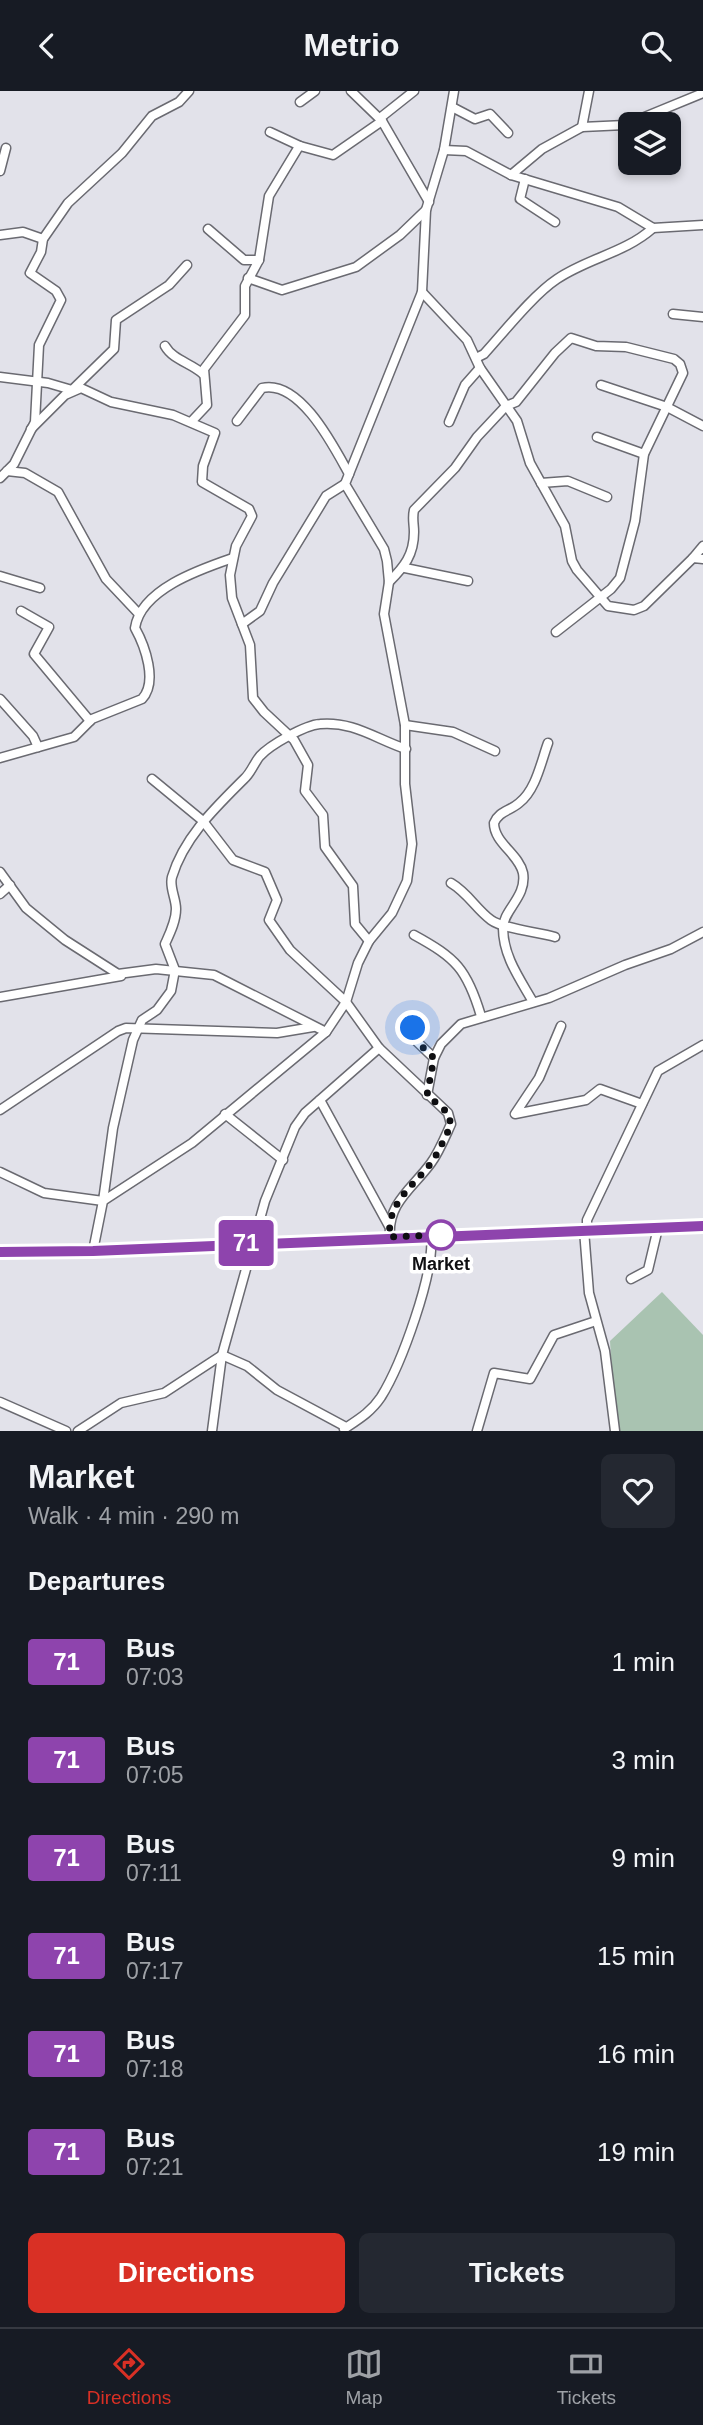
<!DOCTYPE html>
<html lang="en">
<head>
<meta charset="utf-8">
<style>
	:root { --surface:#171b24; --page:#242831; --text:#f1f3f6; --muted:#9ea1a6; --line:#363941; --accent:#d93025 }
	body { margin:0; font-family:Helvetica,sans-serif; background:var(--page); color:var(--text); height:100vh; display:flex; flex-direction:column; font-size:26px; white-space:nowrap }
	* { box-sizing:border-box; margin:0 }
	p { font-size:23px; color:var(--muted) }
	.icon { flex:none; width:38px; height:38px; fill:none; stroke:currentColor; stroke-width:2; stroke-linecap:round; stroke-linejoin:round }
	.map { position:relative; height:1340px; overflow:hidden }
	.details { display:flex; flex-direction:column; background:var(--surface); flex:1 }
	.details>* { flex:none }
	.badge { padding:0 14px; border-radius:5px; font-size:24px; line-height:46px }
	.fabs { position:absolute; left:618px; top:21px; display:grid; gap:14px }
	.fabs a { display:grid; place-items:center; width:63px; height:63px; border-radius:10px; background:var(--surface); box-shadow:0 4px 10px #0003; font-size:35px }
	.you { position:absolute; width:35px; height:35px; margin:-18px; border:5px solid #fff; border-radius:50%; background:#1a73e8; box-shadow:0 0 0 10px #1a73e833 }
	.map>.badge { position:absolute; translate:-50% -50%; box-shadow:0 0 0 4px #fff }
	h2 { padding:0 28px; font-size:26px; line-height:63px }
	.round { display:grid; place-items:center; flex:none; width:74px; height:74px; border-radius:10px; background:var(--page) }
	.summary { display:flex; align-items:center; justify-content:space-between; height:119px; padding:0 28px }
	h1 { font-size:33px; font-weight:600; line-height:52px }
	.action { display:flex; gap:14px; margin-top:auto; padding:14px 28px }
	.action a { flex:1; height:80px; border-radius:10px; background:var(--accent); color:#fff; font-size:28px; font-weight:600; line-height:80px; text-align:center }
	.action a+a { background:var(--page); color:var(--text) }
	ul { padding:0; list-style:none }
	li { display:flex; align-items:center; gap:21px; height:98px; padding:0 28px }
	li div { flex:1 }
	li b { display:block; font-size:26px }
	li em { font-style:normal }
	li .badge { min-width:77px; font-weight:700; text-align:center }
	header { display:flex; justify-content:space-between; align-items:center; height:91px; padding:0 28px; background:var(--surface); font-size:32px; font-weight:600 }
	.tab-bar { display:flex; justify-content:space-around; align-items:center; height:98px; border-top:2px solid var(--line); background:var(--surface); font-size:19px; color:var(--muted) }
	.tab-bar a { display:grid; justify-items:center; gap:4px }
	.tab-bar .selected { color:var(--accent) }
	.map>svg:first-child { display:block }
	.green { fill:#a9c3b1 }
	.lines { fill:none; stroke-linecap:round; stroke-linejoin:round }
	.street-casing { stroke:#6a6a71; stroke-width:11 }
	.secondary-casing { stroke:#6a6a71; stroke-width:14 }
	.street { stroke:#fff; stroke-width:8 }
	.secondary { stroke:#fff; stroke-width:10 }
	.line-casing { stroke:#fff; stroke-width:16 }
	.line { stroke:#8e44ad; stroke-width:10 }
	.walk { stroke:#0f0f12; stroke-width:7; stroke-dasharray:0 12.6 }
	.stop-dot { fill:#fff; stroke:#8e44ad; stroke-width:3.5 }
	.labels { text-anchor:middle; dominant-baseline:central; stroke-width:7; stroke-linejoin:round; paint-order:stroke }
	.stop-label { font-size:18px; font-weight:bold; fill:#0f0f12; stroke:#fff }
</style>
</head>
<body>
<header><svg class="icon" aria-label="back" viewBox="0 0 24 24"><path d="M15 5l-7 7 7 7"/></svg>Metrio<svg class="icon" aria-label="search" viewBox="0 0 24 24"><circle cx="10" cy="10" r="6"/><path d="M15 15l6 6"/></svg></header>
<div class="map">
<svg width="703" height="1340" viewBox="0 0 703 1340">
	<rect width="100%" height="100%" fill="#e2e2ea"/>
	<polygon class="green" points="662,1201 703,1244 703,1340 616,1340 610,1250"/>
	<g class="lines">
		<defs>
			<g id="street">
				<polyline points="351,0 382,30 429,111"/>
				<polyline points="300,11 315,0"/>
				<polyline points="452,16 475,28 490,23 508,42"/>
				<polyline points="380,27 414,0"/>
				<polyline points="582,36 589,0"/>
				<polyline points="270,41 300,55"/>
				<polyline points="444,59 466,60 511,84 618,116 653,137 703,134"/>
				<polyline points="0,80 6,57"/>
				<polyline points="511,84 542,58 582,36 625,34 703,2"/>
				<polyline points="525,88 520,108 555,131"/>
				<polyline points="208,138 244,169 259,169"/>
				<polyline points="0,144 23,141 43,148"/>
				<polyline points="248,187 282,199 356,176 400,144 426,119"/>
				<polyline points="422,201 467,249 480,277 517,330 530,372 565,435 572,470 577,479 608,515 634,519 644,515 693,467 703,468"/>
				<polyline points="673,223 703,226"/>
				<path d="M165 255C173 269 191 272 203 283"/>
				<path d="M476 267 484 263C504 241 533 204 557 188 588 167 625 162 653 137"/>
				<polyline points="0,286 48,292 72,299 114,258 116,229 169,194 187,174"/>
				<polyline points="601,294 667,316 703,335"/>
				<path d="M237 330 262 297C300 288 334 356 349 383"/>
				<polyline points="191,331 207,314 204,278 245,224 245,195 259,169 269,105 298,57 300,55 333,64 382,30"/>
				<polyline points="449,331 465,294 480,277"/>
				<polyline points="31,338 65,304 81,297 111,311 173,324 215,342 203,375 202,391 249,418 252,425 236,455 230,484 232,507 250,554 253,607 264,621 294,649 308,674 305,700 323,724 325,756 353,795 355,833 369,850"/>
				<polyline points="597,346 644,363"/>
				<polyline points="7,380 25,382 58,401 106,488 139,523"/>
				<polyline points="0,387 14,373 35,331 39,254 61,209 56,200 30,182 41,161 43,148 68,112 122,62 152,25 179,11 189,0"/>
				<polyline points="541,392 568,390 607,406"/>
				<polyline points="693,467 703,455"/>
				<polyline points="405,477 468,490"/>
				<polyline points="0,485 40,497"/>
				<path d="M389 491C404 476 414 464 414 441 414 433 412 427 414 419L455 377 477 346 506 315 516 311 555 262 571 247 596 255 626 256 674 268 680 273 683 282 644 363 635 430 620 487 611 498 556 541"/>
				<polyline points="21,520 49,536 34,563 90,630"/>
				<polyline points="242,533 260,520 273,492 326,405 345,393"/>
				<polyline points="0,608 33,645 38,656"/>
				<polyline points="405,634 453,641 495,660"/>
				<path d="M0 667 74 646 92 628 142 608C158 591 145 555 135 537 141 498 201 478 233 467"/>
				<path d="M152 688 203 730 233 769 265 781 277 809 269 829 290 859 346 911 379 957 448 1022 451 1033C445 1046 439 1061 431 1072 413 1097 387 1112 390 1146"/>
				<polyline points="0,781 26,817 65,849 118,883 156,878 214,884 326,941"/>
				<path d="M451 792C468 802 476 818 491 829 503 838 539 841 555 846"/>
				<polyline points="0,803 10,794"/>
				<path d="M414 844C456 867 467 878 481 925"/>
				<polyline points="0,906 121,885"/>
				<path d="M533 911C520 888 503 865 503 837 503 819 527 806 523 782 519 763 494 752 494 732 499 720 510 720 519 712 536 699 541 671 548 652"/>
				<polyline points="419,929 411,941 411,945 434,967"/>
				<polyline points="561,935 539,987 515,1023 586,1009 600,998 642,1013"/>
				<polyline points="427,1004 434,967 441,953 461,933 549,907 625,874 671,858 703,841"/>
				<polyline points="320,1009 389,1135"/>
				<polyline points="0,1019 118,940 126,937 277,942 313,936"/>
				<polyline points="225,1023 283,1069"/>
				<path d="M0 1081 44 1102 103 1110 113 1037 133 949 142 929 157 919 171 900 175 879 165 853C170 842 176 830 176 818 176 807 169 796 172 786 184 746 216 716 244 688 251 682 254 672 260 665 270 654 305 634 320 633 353 630 376 648 406 658"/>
				<polyline points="584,1139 589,1202 605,1260 615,1340"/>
				<polyline points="587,1139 587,1129 658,980 703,954"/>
				<polyline points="93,1160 103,1110 192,1052 326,941 346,911 358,872 369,850 392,822 407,790 412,753 405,693 405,634 384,523 389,491 387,470 384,458 345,393 422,201 426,119 444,59 454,0"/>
				<polyline points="631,1188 648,1179 658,1137"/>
				<polyline points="0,1311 66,1340"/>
				<path d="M344 1338C359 1328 371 1321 381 1306 401 1274 435 1182 431 1145"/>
				<polyline points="78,1340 121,1312 164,1302 222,1264 247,1275 277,1299 346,1336"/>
				<polyline points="212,1340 222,1264 265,1110 295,1036 305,1022 379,957"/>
				<polyline points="477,1340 494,1282 530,1288 554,1244 596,1230"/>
			</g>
			<polyline id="secondary" points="0,1161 93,1160 703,1135"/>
		</defs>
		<use href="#street" class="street-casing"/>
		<use href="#secondary" class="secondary-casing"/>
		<use href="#street" class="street"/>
		<use href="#secondary" class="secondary"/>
	</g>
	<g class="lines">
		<defs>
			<polyline id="line" points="0,1161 93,1160 703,1135"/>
		</defs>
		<use href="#line" class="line-casing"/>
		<use href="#line" class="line"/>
		<path class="walk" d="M413 937 411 945 434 967 427 1004 448 1022 451 1034C445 1046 439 1061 431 1072 413 1096 386 1112 390 1146L441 1144"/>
	</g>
	<circle class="stop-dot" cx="441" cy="1144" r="14"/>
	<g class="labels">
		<g class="stop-label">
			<text x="441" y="1173">Market</text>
		</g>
	</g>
</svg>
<div class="fabs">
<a><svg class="icon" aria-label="layers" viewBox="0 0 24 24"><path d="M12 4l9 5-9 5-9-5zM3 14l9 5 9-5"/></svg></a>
</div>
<div class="you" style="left:413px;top:937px"></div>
<b class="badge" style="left:246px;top:1152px;background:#8e44ad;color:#fff">71</b>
</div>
<section class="details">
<div class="summary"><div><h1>Market</h1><p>Walk · 4 min · 290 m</p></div><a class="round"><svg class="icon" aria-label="heart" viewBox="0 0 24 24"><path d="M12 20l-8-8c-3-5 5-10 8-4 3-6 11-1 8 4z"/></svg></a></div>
<h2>Departures</h2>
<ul>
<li><span class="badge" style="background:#8e44ad;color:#fff">71</span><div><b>Bus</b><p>07:03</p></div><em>1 min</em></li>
<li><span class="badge" style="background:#8e44ad;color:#fff">71</span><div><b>Bus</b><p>07:05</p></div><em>3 min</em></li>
<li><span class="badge" style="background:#8e44ad;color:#fff">71</span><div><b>Bus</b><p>07:11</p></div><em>9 min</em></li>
<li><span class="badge" style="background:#8e44ad;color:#fff">71</span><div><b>Bus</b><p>07:17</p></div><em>15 min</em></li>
<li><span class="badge" style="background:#8e44ad;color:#fff">71</span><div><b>Bus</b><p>07:18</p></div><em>16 min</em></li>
<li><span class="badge" style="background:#8e44ad;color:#fff">71</span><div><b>Bus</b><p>07:21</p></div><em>19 min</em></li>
</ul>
<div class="action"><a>Directions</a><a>Tickets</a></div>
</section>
<nav class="tab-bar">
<a class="selected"><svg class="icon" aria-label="directions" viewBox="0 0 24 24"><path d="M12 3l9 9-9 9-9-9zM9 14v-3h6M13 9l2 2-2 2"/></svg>Directions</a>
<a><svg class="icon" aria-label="map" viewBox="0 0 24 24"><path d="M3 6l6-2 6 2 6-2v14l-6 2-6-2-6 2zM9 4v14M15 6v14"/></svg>Map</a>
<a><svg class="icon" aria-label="tickets" viewBox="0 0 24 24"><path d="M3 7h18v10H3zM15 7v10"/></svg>Tickets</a>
</nav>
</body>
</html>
